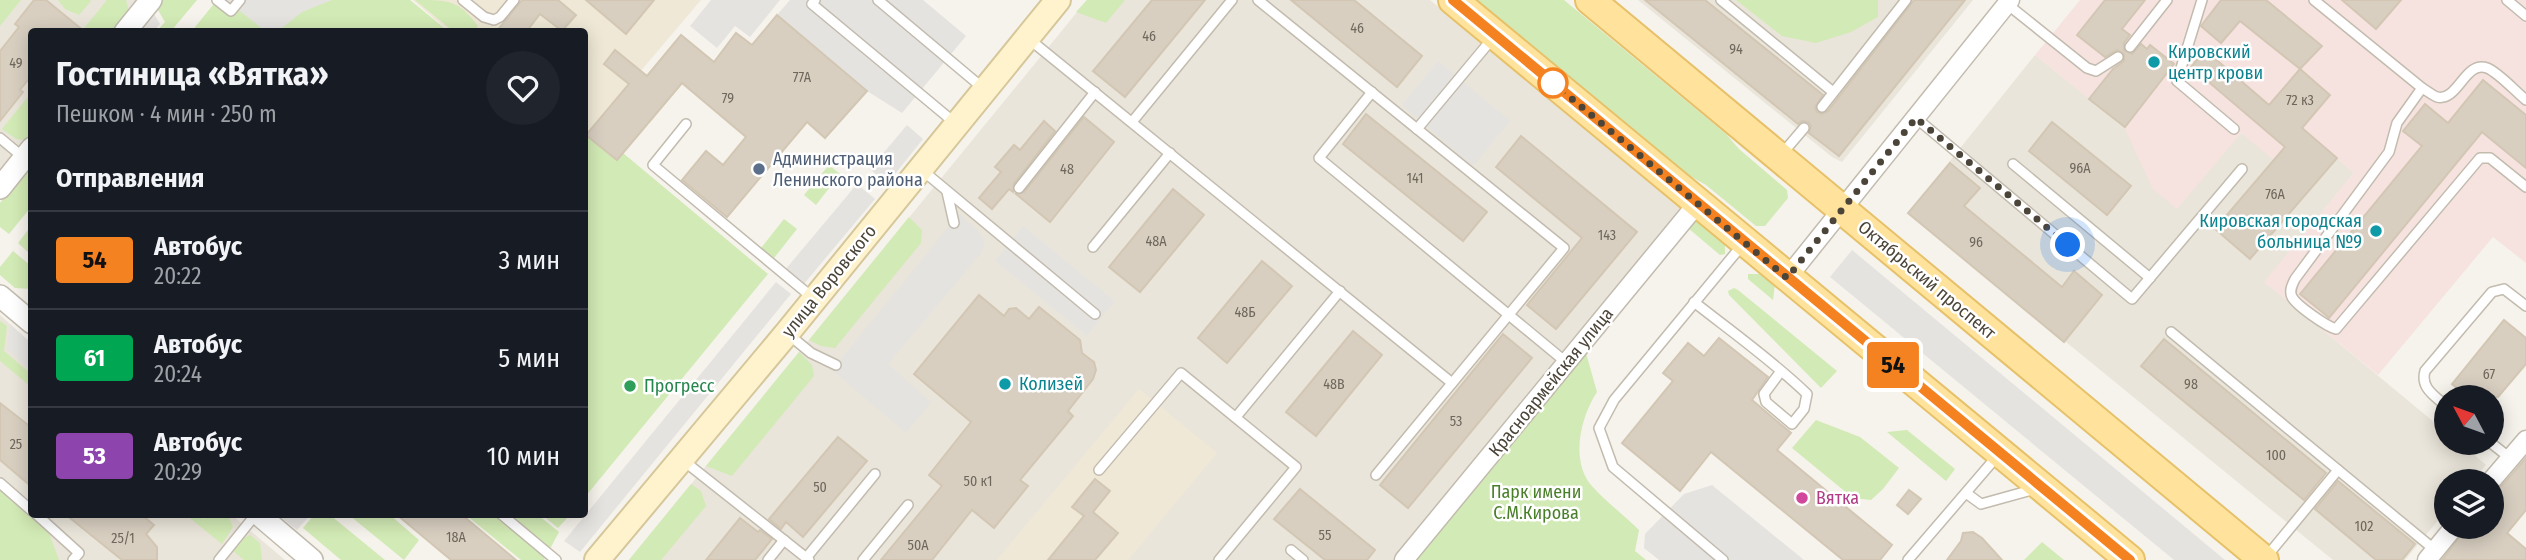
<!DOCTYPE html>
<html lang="ru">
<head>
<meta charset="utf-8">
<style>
	:root { --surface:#171b24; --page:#20242c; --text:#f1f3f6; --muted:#9ea1a6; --line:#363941 }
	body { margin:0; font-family:"Fira Sans Condensed",sans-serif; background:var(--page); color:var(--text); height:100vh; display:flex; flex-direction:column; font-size:26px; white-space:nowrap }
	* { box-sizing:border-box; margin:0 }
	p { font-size:23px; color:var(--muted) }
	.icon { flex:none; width:38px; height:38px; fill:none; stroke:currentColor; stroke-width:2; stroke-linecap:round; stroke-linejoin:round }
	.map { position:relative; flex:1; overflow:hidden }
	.details { position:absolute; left:28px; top:28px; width:560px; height:490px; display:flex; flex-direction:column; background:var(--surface); border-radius:7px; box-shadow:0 4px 18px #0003 }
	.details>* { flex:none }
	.badge { padding:0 14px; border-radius:5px; font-size:24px; line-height:46px }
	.needle { width:46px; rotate:311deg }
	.fabs { position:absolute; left:2434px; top:385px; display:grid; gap:14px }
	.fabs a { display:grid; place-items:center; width:70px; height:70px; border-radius:50%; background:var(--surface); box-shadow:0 4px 18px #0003; font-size:35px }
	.you { position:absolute; width:35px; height:35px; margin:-18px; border:5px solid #fff; border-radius:50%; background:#1a73e8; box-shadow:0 0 0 10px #1a73e833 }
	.map>.badge { position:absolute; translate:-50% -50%; box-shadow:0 0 0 4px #fff }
	h2 { padding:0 28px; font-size:26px; line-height:63px }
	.round { display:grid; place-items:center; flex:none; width:74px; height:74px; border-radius:37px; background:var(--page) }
	.head { display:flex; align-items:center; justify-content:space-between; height:119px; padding:0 28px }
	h1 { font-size:33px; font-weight:700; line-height:52px }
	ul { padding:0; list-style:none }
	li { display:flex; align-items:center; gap:21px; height:98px; padding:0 28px; border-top:2px solid var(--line) }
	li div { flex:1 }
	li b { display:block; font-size:26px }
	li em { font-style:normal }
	li .badge { min-width:77px; font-weight:700; text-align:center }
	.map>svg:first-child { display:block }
	.residential { fill:#eae5da }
	.education { fill:#efe8d6 }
	.medical { fill:#f6e3e0 }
	.green { fill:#d2eab5 }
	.parking { fill:#e5e3e0 }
	.building { fill:#d8cfc1; stroke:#d3c7b4; stroke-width:2 }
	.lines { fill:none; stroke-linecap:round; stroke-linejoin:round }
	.service-casing { stroke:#c2bbae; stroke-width:12 }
	.minor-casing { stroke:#c2bbae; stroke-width:21 }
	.tertiary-casing { stroke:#c2bbae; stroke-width:24 }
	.secondary-casing { stroke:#d6c79b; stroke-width:28 }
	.primary-casing { stroke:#e6c16a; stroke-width:32 }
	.service { stroke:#fff; stroke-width:9 }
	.minor { stroke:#fff; stroke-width:18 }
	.tertiary { stroke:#fff; stroke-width:21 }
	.secondary { stroke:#fff3cd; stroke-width:24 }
	.primary { stroke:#ffe39c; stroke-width:28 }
	.line-casing { stroke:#fff; stroke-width:16 }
	.line { stroke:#f58220; stroke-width:10 }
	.walk { stroke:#4b4439; stroke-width:7; stroke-dasharray:0 12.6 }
	.culture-dot { fill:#0f9aa8; stroke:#fff; stroke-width:2.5 }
	.stop-dot { fill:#fff; stroke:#f58220; stroke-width:3.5 }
	.service-dot { fill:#5c6f8a; stroke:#fff; stroke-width:2.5 }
	.leisure-dot { fill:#2e9e5b; stroke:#fff; stroke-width:2.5 }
	.hotel-dot { fill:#d1479c; stroke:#fff; stroke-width:2.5 }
	.labels { text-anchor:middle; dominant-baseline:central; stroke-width:5; stroke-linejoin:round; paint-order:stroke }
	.number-label { font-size:14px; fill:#6e675b }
	.culture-label { font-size:18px; fill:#0d838f; stroke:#fff; text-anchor:start }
	.service-label { font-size:18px; fill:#4e5e75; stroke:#fff; text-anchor:start }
	.street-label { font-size:18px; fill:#4b4439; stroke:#fff }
	.leisure-label { font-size:18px; fill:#27864d; stroke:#fff; text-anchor:start }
	.park-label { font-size:18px; fill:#4a7f2a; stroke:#fff }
	.hotel-label { font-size:18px; fill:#b23c85; stroke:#fff; text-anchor:start }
</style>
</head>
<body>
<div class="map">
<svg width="2526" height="560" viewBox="0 0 2526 560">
	<rect width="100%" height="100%" fill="#f6f3ec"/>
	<g class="residential">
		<polygon points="0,0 140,0 115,31 32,32 31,136 0,175"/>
		<polygon points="1087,0 1430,0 1675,200 1681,208 1681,214 1396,560 629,560"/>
		<polygon points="1638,0 1973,0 1842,162 1832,157"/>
		<polygon points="2035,55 2125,127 2153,188 2242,133 2302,128 2354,173 2265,282 2446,432 2446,443 2460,443 2486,465 2472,481 2446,481 2446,511 2405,560 2333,560 1908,213"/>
		<polygon points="0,315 31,343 32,514 232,515 285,560 0,560"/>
	</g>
	<g class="education">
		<polygon points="413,0 523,0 496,32 449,31"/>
		<polygon points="544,0 701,0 588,133 584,130 584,32 526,32 548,4"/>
		<polygon points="1139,389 1217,453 1128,560 997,560"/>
	</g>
	<polygon class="medical" points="2080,0 2526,0 2526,263 2493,237 2378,375 2264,282 2354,173 2302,128 2274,160 2241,133 2177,209 2153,189 2124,127 2035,55"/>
	<g class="green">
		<polygon points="0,0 21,0 0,26"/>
		<polygon points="58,0 90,0 91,1 79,15 65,9"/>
		<polygon points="107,0 126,0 129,11 113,31 81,32"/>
		<polygon points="160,0 197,0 171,31 157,31 165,22 155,5"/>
		<polygon points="217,0 410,0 448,31 191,32"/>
		<path d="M415 0C450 0 458 0 478 26L475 31H453Z"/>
		<polygon points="1087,0 1125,0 1106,23 1076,12"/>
		<polygon points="1475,0 1564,0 1726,134 1739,149 1787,190 1788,198 1765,226 1756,226 1706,185 1690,176"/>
		<polygon points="1736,0 1878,0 1878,17 1851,32 1816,43 1782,36"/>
		<polygon points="31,93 31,133 25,140 16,139 2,129"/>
		<polygon points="585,130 588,133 586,136 616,160 623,153 768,274 585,497"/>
		<polygon points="31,165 31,207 9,234 0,227 0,203"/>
		<polygon points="829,165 840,174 816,205 804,195"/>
		<polygon points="909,217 922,230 921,243 835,348 821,346 809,340"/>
		<polygon points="784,219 797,229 774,258 761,248"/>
		<polygon points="1697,221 1725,243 1725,254 1720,255 1688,228"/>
		<polygon points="31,226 31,255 18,243"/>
		<polygon points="13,251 31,266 31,289 15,288 0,275 0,267"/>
		<polygon points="1748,274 1761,274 1775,284 1773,300 1748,279"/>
		<polygon points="1734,288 1738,290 1837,371 1821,388 1729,295 1728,291"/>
		<polygon points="0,321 7,326 4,351 31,374 31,387 0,361"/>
		<polygon points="799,352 812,365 814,376 732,476 706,466"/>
		<path d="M1586 353 1597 392C1581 416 1570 460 1591 485 1605 501 1624 515 1639 530L1635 551 1646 560H1413Z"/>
		<polygon points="1816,420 1860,437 1899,468 1883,489 1871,500 1853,498 1792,448"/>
		<polygon points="1907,430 1955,469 1946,481 1887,432"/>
		<polygon points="691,484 701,491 706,506 661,560 629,560"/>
		<polygon points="0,490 49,533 59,560 0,560"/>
		<polygon points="186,515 198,515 203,519 212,515 228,515 233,527 222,544"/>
		<polygon points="314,515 330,515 385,560 341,560 303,528"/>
		<polygon points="349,515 390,515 419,540 404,560"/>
		<polygon points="466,515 538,515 559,532 544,560 521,560"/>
		<polygon points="542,515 570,515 558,528"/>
		<polygon points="250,535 260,543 262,560 244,560 233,551 244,538"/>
		<polygon points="2042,542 2064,560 2024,560"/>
	</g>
	<g class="parking">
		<polygon points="226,0 332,0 302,12 277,32 265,31"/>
		<polygon points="711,0 780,0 750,37 735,26 717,48 690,26"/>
		<polygon points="790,0 923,0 966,36 902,113 867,91 777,15"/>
		<polygon points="151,9 160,24 154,31 133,32"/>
		<polygon points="1438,61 1510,121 1473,166 1402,105"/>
		<polygon points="907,125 923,139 887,184 870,169"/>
		<polygon points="857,184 875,199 803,285 785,270"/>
		<polygon points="959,214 977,230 985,242 981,253 888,364 931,402 906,433 832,370"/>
		<polygon points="1023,226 1115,301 1087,336 995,261"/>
		<polygon points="1852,250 2225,560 2174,560 1830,277"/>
		<polygon points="776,282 791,294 580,552 564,541"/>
		<polygon points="10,324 31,343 31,370 7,349"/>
		<polygon points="1712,485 1804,560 1659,560 1644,548 1645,534 1684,494"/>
		<polygon points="278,515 310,515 297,530"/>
	</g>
	<g class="building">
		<polygon points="34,0 46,0 85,32 32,32 32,75 20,90 23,92 0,121 0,51 19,27 15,24"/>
		<polygon points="522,0 558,0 576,15 562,31 540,14 526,32 496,32"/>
		<polygon points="586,0 654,0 626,34"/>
		<polygon points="1152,0 1205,0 1125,97 1093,71"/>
		<polygon points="1291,0 1354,0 1422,56 1397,87"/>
		<polygon points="1645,0 1705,0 1823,95 1815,107 1817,112 1822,114 1828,111 1914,0 1965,0 1839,156 1809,133 1811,126 1808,122 1802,121 1798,124"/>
		<polygon points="2105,0 2145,0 2122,29 2130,35 2124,43 2124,50 2132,54 2141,44 2147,49 2150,45 2174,64 2125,127 2089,99 2113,69 2124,61 2124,54 2117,50 2105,57 2077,35"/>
		<polygon points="2221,0 2266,0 2322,46 2300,69 2240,21 2221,43 2201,26"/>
		<polygon points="2342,0 2401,0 2376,29"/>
		<polygon points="777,15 867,91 825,138 807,122 727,217 682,180 706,151 723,165 746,137 682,83 617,160 586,135 629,84 604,64 615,50 647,76 681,35 714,62 736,33 752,45"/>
		<polygon points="2205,50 2269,105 2300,69 2330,95 2302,128 2337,158 2250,259 2215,229 2285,147 2191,67"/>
		<polygon points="2483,80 2526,115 2526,168 2482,132 2329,318 2327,316 2300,294 2422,146 2403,131 2425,104 2448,123"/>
		<polygon points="1366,114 1487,212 1463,241 1343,144"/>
		<polygon points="1084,117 1114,142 1050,222 1016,194 1024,192"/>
		<polygon points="1044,121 1055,131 1014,184 1013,192 1009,189 992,209 979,198 1001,172 995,167 1014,145 1020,150"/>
		<polygon points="2052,122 2131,186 2107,215 2029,151"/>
		<polygon points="1521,136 1637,232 1556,329 1527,305 1582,238 1496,167"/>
		<polygon points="1950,163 1980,188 1964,206 2062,287 2074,271 2102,295 2064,342 1908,213"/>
		<polygon points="1173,189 1204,215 1140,292 1109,267"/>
		<polygon points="1262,261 1292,286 1227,363 1198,338"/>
		<polygon points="979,295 1004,316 1009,309 1016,308 1029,319 1039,307 1080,340 1082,353 1094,362 1096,370 1093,379 1068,411 1073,416 1020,480 1028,486 994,528 972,510 932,560 881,560 942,486 929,475 971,422 914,374"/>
		<polygon points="2504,320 2526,338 2526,364 2498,397 2468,397 2452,384"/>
		<polygon points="1353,331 1382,355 1316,436 1286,412"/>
		<polygon points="1503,334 1532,358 1408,508 1380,485"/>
		<polygon points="1719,338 1768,377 1752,400 1791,433 1777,450 1892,545 1880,560 1843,560 1711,452 1680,491 1622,443 1673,381 1663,373 1688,343 1704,356"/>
		<polygon points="2164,339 2326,473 2304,500 2141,366"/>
		<polygon points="0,403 32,428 32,487 0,460"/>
		<polygon points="838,437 867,461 803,537 786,522 781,529 769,519"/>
		<polygon points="2526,458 2526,510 2507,533 2526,549 2526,560 2442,560 2467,527 2492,527 2492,497"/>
		<polygon points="1095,479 1110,491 1093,512 1118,533 1095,560 1048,560 1084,516 1072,507"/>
		<polygon points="2338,481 2415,544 2402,560 2376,560 2315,509"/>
		<polygon points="1300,489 1375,550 1367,560 1325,560 1274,519"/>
		<polygon points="1909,490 1921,499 1908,514 1897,505"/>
		<polygon points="65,514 141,514 154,525 146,534 157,547 157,560 122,560"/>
		<polygon points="396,514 461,514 516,560 451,560"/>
		<polygon points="740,518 758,532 760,530 772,539 755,560 706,560"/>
		<polygon points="1973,532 1982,538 2002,560 1947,560 1961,541 1963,533"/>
	</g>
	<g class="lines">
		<defs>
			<g id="service">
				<polyline points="217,0 231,11 240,0"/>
				<polyline points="463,0 484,17 494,20 500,17 514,0"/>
				<polyline points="815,0 812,4 955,123"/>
				<polyline points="878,0 984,89"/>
				<polyline points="1258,0 1564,248 1376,475"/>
				<polyline points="1721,0 1833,92"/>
				<polyline points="2202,0 2177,81 2234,129"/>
				<path d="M2314 0 2422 88 2397 123 2389 152 2295 279C2292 285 2289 291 2292 297 2297 306 2326 326 2336 329L2480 158H2490L2526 187"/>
				<polyline points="2507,0 2526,16"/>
				<polyline points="2007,4 2087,68 2096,71 2118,57"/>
				<polyline points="1029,39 1452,383"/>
				<polyline points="2130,47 2167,0"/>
				<path d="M2422 88C2426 90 2432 95 2437 97 2458 102 2465 60 2487 68 2498 72 2516 92 2526 100"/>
				<polyline points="1372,92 1319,158 1567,363"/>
				<polyline points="1822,107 1906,0"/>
				<polyline points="1916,118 2132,299 2242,169"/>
				<polyline points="1132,122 1232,0"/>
				<polyline points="686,124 653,165 813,298"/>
				<polyline points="1417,129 1492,39"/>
				<polyline points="0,138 24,158"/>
				<polyline points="1781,155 1804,128"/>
				<polyline points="2013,164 2150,278"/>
				<polyline points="922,170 1095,314"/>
				<polyline points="1019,188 1095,92"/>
				<polyline points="947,192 954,223"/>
				<polyline points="1093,247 1170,153"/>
				<path d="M1694 302C1732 332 1773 361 1807 394L1804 409 1792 424 1766 402 1764 394 1781 371"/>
				<polyline points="2171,332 2435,550"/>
				<polyline points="788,334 811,353 836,365"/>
				<path d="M2446 406C2435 396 2420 388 2425 371L2492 292 2504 289 2526 306"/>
				<polyline points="1236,417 1340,291"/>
				<polyline points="2491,443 2510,458"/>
				<polyline points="684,461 809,560"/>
				<polyline points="1099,470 1181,373 1296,467 1219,560"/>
				<polyline points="0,483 32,511"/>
				<polyline points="1966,493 1981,504 2035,489"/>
				<polyline points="36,514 79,553 73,560"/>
				<polyline points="501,514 556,560"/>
				<polyline points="1291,550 1303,560"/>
				<polyline points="2267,556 2338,470"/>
				<polyline points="806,558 875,474"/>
				<polyline points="219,560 256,514"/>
				<polyline points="768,560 784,540"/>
				<polyline points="863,560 908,505"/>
				<polyline points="1723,560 1613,467 1599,428 1614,400 1743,244"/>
				<polyline points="1908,560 1999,454"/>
			</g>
			<g id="minor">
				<polyline points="1787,278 2010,0"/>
				<polyline points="2491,481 2526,440"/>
				<polyline points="1404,560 1697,204"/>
				<polyline points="2427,560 2454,527"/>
			</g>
			<g id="tertiary">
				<polyline points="125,32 151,0"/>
				<polyline points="0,188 32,148"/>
				<polyline points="0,296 32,323"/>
				<polyline points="258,514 312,560"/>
			</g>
			<polyline id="secondary" points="597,560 787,333 1058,0"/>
			<g id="primary">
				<polyline points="1453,0 2130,560"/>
				<polyline points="1590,0 2264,560"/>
			</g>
		</defs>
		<use href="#service" class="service-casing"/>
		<use href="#minor" class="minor-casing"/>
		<use href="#tertiary" class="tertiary-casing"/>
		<use href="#secondary" class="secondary-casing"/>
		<use href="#primary" class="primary-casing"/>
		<use href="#service" class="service"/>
		<use href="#minor" class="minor"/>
		<use href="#tertiary" class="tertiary"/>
		<use href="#secondary" class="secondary"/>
		<use href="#primary" class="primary"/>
	</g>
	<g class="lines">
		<defs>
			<polyline id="line" points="1453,0 2130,560"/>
		</defs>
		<use href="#line" class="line-casing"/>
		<use href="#line" class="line"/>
		<polyline class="walk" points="1553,83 1787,278 1916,118 2068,245"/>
	</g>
	<g class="culture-dot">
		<circle cx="2154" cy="62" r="7"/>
		<circle cx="2376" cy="231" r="7"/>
		<circle cx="1005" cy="384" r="7"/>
	</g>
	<circle class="stop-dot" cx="1553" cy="83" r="14"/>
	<circle class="service-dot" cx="759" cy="169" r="7"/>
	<circle class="leisure-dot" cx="630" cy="386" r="7"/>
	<circle class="hotel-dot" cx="1802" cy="498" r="7"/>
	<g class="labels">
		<g class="number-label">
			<text x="1357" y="28">46</text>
			<text x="1149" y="36">46</text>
			<text x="1736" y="49">94</text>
			<text x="16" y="63">49</text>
			<text x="802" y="77">77А</text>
			<text x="728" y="98">79</text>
			<text x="2300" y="100">72 к3</text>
			<text x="2080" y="168">96А</text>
			<text x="1067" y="169">48</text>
			<text x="1415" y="178">141</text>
			<text x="2275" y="194">76А</text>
			<text x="1607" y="235">143</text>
			<text x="1156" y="241">48А</text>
			<text x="1976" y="242">96</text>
			<text x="1245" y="312">48Б</text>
			<text x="2489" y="374">67</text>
			<text x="1334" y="384">48В</text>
			<text x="2191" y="384">98</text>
			<text x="1456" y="421">53</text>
			<text x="16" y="444">25</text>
			<text x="2276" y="455">100</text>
			<text x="978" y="481">50 к1</text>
			<text x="820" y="487">50</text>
			<text x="2364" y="526">102</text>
			<text x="1325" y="535">55</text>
			<text x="456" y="537">18А</text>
			<text x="123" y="538">25/1</text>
			<text x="918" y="545">50А</text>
		</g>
		<g class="culture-label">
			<text x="2168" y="52">Кировский<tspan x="2168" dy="21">центр крови</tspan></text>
			<text x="2362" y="221" text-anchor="end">Кировская городская<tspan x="2362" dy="21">больница №9</tspan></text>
			<text x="1019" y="384">Колизей</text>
		</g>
		<g class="service-label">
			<text x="773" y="159">Администрация<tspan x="773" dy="21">Ленинского района</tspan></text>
		</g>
		<g class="street-label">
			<text transform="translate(1927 280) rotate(40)">Октябрьский проспект</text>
			<text transform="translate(829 281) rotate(-51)">улица Воровского</text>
			<text transform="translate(1551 382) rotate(-51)">Красноармейская улица</text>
		</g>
		<g class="leisure-label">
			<text x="644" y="386">Прогресс</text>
		</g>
		<g class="park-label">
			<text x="1536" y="492">Парк имени<tspan x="1536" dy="21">С.М.Кирова</tspan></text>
		</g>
		<g class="hotel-label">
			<text x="1816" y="498">Вятка</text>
		</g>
	</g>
</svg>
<div class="fabs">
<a><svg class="needle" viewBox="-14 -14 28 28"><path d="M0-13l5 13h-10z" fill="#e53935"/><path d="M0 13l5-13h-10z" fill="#9ea1a6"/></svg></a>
<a><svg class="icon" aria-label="layers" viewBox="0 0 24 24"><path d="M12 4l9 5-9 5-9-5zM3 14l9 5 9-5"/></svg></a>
</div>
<div class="you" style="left:2068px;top:245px"></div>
<b class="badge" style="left:1893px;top:365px;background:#f58220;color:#111">54</b>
<section class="details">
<div class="head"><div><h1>Гостиница «Вятка»</h1><p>Пешком · 4 мин · 250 m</p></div><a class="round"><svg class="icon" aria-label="heart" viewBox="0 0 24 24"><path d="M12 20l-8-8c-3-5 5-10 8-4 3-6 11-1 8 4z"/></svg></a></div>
<h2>Отправления</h2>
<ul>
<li><span class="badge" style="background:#f58220;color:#111">54</span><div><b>Автобус</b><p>20:22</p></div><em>3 мин</em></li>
<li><span class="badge" style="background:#00a651;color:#fff">61</span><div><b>Автобус</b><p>20:24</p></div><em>5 мин</em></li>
<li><span class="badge" style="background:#8e44ad;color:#fff">53</span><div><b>Автобус</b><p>20:29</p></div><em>10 мин</em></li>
</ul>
</section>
</div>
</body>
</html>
